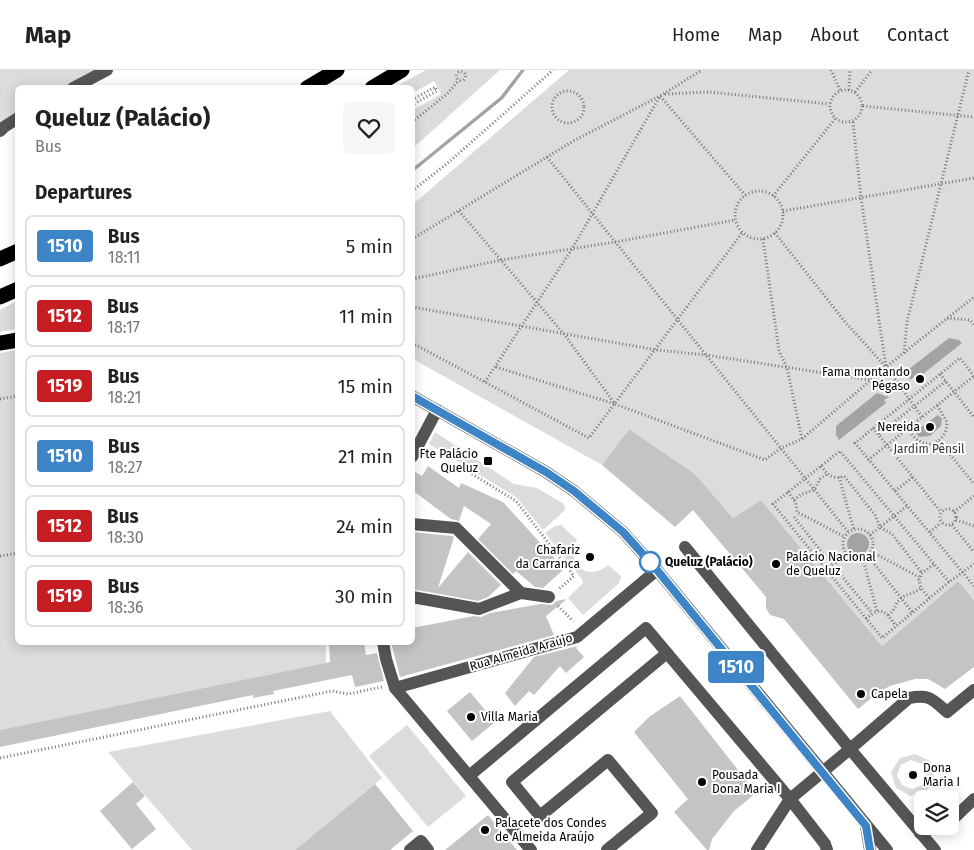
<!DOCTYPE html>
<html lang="en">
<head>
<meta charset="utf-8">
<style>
	:root { --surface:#fff; --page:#f6f6f6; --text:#222; --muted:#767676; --line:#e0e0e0 }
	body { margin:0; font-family:"Fira Sans",sans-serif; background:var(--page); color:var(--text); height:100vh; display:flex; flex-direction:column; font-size:19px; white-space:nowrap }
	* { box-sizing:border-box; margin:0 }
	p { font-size:16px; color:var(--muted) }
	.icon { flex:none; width:28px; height:28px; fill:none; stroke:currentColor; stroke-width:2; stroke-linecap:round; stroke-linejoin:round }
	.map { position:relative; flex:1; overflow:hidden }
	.drawer { position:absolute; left:15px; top:15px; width:400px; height:560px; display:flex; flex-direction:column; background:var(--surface); border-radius:8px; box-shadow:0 2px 12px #0003 }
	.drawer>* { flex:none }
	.badge { padding:0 10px; border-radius:4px; font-size:18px; line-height:32px }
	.buttons { position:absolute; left:914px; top:720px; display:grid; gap:10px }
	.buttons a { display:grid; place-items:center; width:45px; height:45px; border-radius:8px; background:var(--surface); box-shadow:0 2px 12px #0003; font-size:25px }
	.map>.badge { position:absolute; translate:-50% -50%; box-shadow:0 0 0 2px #fff }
	h2 { padding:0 20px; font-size:19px; line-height:45px }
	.round { display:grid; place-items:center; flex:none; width:52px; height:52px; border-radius:8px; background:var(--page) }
	.head { display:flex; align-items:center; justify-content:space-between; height:85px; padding:0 20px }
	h1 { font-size:24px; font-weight:700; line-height:38px }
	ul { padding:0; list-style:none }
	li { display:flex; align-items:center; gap:15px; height:62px; margin:0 10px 8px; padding:0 10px; border:2px solid var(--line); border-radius:8px }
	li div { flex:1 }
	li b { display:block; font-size:19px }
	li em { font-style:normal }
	li .badge { min-width:55px; font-weight:700; text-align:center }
	header { display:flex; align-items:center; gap:30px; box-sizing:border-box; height:70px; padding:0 25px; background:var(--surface); border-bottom:1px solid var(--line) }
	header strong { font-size:24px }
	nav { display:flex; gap:28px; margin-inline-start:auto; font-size:18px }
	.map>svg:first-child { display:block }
	.green { fill:#dcdcdc; fill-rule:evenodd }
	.water { fill:#a3a3a3 }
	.building { fill:#c4c4c4 }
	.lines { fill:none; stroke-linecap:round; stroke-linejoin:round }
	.path { stroke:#777; stroke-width:3; stroke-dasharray:1 2.5; stroke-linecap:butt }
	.minor { stroke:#555; stroke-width:12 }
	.highway { stroke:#000; stroke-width:15 }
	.line-casing { stroke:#fff; stroke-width:11 }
	.line { stroke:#3d85c6; stroke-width:8 }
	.poi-dot { fill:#000; stroke:#fff; stroke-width:2 }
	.stop-dot { fill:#fff; stroke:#3d85c6; stroke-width:2.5 }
	.labels { text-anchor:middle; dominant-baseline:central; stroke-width:4; stroke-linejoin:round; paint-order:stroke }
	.poi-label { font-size:12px; fill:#000; stroke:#fff; text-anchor:start }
	.park-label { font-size:12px; fill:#333; stroke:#fff }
	.stop-label { font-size:12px; font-weight:bold; fill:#000; stroke:#fff; text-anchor:start }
	.street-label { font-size:12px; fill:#000; stroke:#fff }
</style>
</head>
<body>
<header>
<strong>Map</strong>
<nav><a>Home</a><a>Map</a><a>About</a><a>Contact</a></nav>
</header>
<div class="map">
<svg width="974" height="780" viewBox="0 0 974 780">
	<rect width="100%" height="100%" fill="#fff"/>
	<g class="green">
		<polygon points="0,0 112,0 79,17 18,18 17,50 0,62"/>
		<polygon points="426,0 500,0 413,78 413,40 441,24 434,11 413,23 412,18 395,17"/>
		<polygon points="569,0 974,0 974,530 958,511 882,576 761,430 733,448 695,404 629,359 602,395 413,289 412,135"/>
		<polygon points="17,231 17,259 0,262 0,240"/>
		<polygon points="17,280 18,572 326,573 326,593 0,660 0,283"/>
		<polygon points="435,362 514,414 537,418 564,434 565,440 543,460 516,427 429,374"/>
		<path d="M561 455 577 470C564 493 588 513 608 495L620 505 621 508 618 514 583 545 568 528 583 513 582 509 545 463 555 456Z"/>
		<polygon points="330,641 382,708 295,780 192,780 108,682"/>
		<polygon points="407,655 466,726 428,757 369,686"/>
		<path d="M915 684 930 691 934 707 926 722 910 726 896 718 891 702 900 688ZM911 690 922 694 926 704 922 715 912 719 902 715 897 705 901 695Z"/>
	</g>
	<g class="water">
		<polygon points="521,0 525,0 503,29 413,102 413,98 500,27"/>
		<polygon points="949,268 959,270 962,273 923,304 921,302 910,310 909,308 909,299"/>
		<polygon points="877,323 889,327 884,330 886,333 839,370 836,365 836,356"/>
		<polygon points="938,345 942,349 941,356 930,366 919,367 916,363 917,360"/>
		<circle cx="858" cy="474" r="11"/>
	</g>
	<g class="building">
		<polygon points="629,359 695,404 733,448 761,430 882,576 958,511 974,530 974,597 945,619 928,609 915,609 890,616 879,622 858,639 784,549 770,545 766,538 766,527 693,440 675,457 602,395"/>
		<polygon points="428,396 459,418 461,413 503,432 564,499 543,518 535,517 516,501 513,504 478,469 491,454 464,436 459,451 451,449 412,420 412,400 422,406"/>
		<polygon points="412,462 452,466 454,467 438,518 468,482 501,515 488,527 478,531 412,519"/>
		<polygon points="567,529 546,546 554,565 400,607 391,572 412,572 412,558 474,546 481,547 490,543 540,534 552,535 556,531"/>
		<polygon points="329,572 364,572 366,585 377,583 384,611 355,617 352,605 273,621 274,624 253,628 253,625 0,677 0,660 330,592"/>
		<polygon points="578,576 576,578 584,587 566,603 560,596 534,625 529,621 515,636 505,623 534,587"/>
		<polygon points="470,622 495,652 472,671 447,641"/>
		<polygon points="680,626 756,723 734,741 712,769 709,780 707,780 674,742 688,729 634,662 649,647"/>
		<polygon points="133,712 145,726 136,734 156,759 132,779 100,741"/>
		<polygon points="375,714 413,761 390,780 295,780"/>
		<polygon points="488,745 517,780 445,780"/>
	</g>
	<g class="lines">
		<g class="path">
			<polyline points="831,0 840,20"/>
			<circle cx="461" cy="6" r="4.5"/>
			<circle cx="846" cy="36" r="16"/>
			<polyline points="849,20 850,0"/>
			<circle cx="568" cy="37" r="16"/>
			<polyline points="855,22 872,0"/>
			<polyline points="665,24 708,22 829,34"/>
			<polyline points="412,30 435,17 437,21 412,35"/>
			<polyline points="863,36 974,47"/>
			<polyline points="412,52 447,24 459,10"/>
			<polyline points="853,52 861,128 886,297"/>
			<polyline points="547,87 849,463"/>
			<polyline points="412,121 449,92 553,0"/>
			<circle cx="759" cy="145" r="24"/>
			<polyline points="773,126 835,49"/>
			<polyline points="459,141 564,264 615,334 765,390 781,378 802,369 886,297 974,227"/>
			<polyline points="783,141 974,108"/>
			<polyline points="775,163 846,253 886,297 922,347"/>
			<polyline points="412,169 575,70 660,26 745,125"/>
			<polyline points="763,169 779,281 787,298 802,369"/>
			<polyline points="412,209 501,190 615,172 735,150"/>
			<polyline points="412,237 657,280 706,285 870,310"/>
			<polyline points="947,248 970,250 974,255"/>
			<polyline points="412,273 589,368 742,163"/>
			<polyline points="904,283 907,252 969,0"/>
			<polyline points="496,297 615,334"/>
			<polyline points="940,304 974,347"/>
			<polyline points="974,306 960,288 855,373 974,516"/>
			<polyline points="485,312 572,179 660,26 702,0"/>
			<polyline points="0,329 18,326"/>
			<polyline points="873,358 941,442"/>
			<path d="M907 359C911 363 914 368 919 371 934 380 947 367 947 352L937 335"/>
			<polyline points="879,364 946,311"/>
			<polyline points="939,371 974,414"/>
			<polyline points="868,390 974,306"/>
			<path d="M821 396C828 405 833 410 844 406L875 445 880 457 892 464 922 503"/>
			<polyline points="472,404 516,431 574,506 559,519"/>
			<polyline points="839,407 854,460"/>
			<polyline points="895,421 913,407"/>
			<polyline points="788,422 796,433 797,442 845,467"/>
			<polyline points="794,430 802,424 814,420 820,409 827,404"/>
			<circle cx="948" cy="447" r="8"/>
			<polyline points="954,442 974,426"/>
			<polyline points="794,447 825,486 836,492 840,504 872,543"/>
			<polyline points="956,450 974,456"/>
			<polyline points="952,455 974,482"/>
			<circle cx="858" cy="474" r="15"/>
			<polyline points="930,462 941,453"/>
			<polyline points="870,465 907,436"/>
			<polyline points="872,482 919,507"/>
			<polyline points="0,486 18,483"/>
			<polyline points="868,486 912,542"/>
			<polyline points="863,489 877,541"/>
			<polyline points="826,499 846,484"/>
			<polyline points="949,512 840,381 773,434 882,568 949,512 974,494"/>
			<polyline points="929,528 921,518 919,510 922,503 934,494"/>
			<polyline points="558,536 573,551"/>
			<path d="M888 545C897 538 894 535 900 529 906 524 914 524 921 518"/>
			<path d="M866 549C881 535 886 542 896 556"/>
			<polyline points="0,688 332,621 348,624 382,617"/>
		</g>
		<g class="minor">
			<polyline points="73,18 107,0"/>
			<polyline points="0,61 4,57 18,48"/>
			<polyline points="412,326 546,402 574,421 623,462 657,500 887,780"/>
			<polyline points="412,387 437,340"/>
			<polyline points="412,454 456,458 521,523 479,539 412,527"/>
			<path d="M685 477 850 679 909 628C930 624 932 629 947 642L974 620"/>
			<polyline points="521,523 549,527"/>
			<polyline points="383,572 386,589 395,618 531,780"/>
			<polyline points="667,583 790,729 825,774 827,780"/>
			<polyline points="395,618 577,567 657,500"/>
			<polyline points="469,706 646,558 667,583 512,712 540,746 608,690 652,743 607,780"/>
			<polyline points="950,752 974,729"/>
			<polyline points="866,756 870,780"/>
			<polyline points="920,763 938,756"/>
			<polyline points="410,780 421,771 428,780"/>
			<polyline points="757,780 790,729 850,679 935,780"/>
		</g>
		<g class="highway">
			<polyline points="307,18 337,0"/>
			<polyline points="372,18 402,0"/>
			<polyline points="0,189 18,181"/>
			<polyline points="0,227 18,219"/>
			<polyline points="0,273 18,270"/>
		</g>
	</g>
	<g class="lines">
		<defs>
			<polyline id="line" points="412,326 546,402 574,421 623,462 657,500 866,756 870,780"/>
		</defs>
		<use href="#line" class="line-casing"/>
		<use href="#line" class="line"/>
	</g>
	<g class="poi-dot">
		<circle cx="920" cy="309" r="5"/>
		<circle cx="930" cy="357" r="5"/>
		<rect x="483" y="386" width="10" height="10" rx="2.5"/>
		<circle cx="590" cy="487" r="5"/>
		<circle cx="776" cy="494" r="5"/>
		<circle cx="861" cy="624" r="5"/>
		<circle cx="471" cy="647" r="5"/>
		<circle cx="913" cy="705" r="5"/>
		<circle cx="702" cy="712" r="5"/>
		<circle cx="485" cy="760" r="5"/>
	</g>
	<circle class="stop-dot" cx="650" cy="492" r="10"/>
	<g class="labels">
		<g class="poi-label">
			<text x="910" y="302" text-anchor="end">Fama montando<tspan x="910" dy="14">Pégaso</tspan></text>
			<text x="920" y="357" text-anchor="end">Nereida</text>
			<text x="478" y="384" text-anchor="end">Fte Palácio<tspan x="478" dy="14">Queluz</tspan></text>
			<text x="580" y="480" text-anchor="end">Chafariz<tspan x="580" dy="14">da Carranca</tspan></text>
			<text x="786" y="487">Palácio Nacional<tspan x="786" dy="14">de Queluz</tspan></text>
			<text x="871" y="624">Capela</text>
			<text x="481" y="647">Villa Maria</text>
			<text x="923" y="698">Dona<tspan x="923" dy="14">Maria I</tspan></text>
			<text x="712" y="705">Pousada<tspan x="712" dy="14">Dona Maria I</tspan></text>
			<text x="495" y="753">Palacete dos Condes<tspan x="495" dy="14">de Almeida Araújo</tspan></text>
		</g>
		<g class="park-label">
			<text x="929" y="379">Jardim Pênsil</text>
		</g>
		<g class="stop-label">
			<text x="665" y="492">Queluz (Palácio)</text>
		</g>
		<g class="street-label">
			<text transform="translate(521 582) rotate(-16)">Rua Almeida Araújo</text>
		</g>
	</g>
</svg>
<div class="buttons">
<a><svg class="icon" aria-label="layers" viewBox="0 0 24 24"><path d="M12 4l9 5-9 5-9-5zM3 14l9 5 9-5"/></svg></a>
</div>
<b class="badge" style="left:736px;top:597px;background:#3d85c6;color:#fff">1510</b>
<section class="drawer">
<div class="head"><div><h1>Queluz (Palácio)</h1><p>Bus</p></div><a class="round"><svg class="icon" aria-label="heart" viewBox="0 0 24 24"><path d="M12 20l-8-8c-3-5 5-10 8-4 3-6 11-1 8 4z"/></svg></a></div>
<h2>Departures</h2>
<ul>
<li><span class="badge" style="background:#3d85c6;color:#fff">1510</span><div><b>Bus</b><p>18:11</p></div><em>5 min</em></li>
<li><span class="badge" style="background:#c61d23;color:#fff">1512</span><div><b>Bus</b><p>18:17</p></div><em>11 min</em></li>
<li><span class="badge" style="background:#c61d23;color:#fff">1519</span><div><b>Bus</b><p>18:21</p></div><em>15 min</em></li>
<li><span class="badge" style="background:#3d85c6;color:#fff">1510</span><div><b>Bus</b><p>18:27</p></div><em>21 min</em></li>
<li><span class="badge" style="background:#c61d23;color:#fff">1512</span><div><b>Bus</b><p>18:30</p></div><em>24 min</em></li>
<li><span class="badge" style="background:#c61d23;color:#fff">1519</span><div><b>Bus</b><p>18:36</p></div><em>30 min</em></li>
</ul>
</section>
</div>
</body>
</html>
